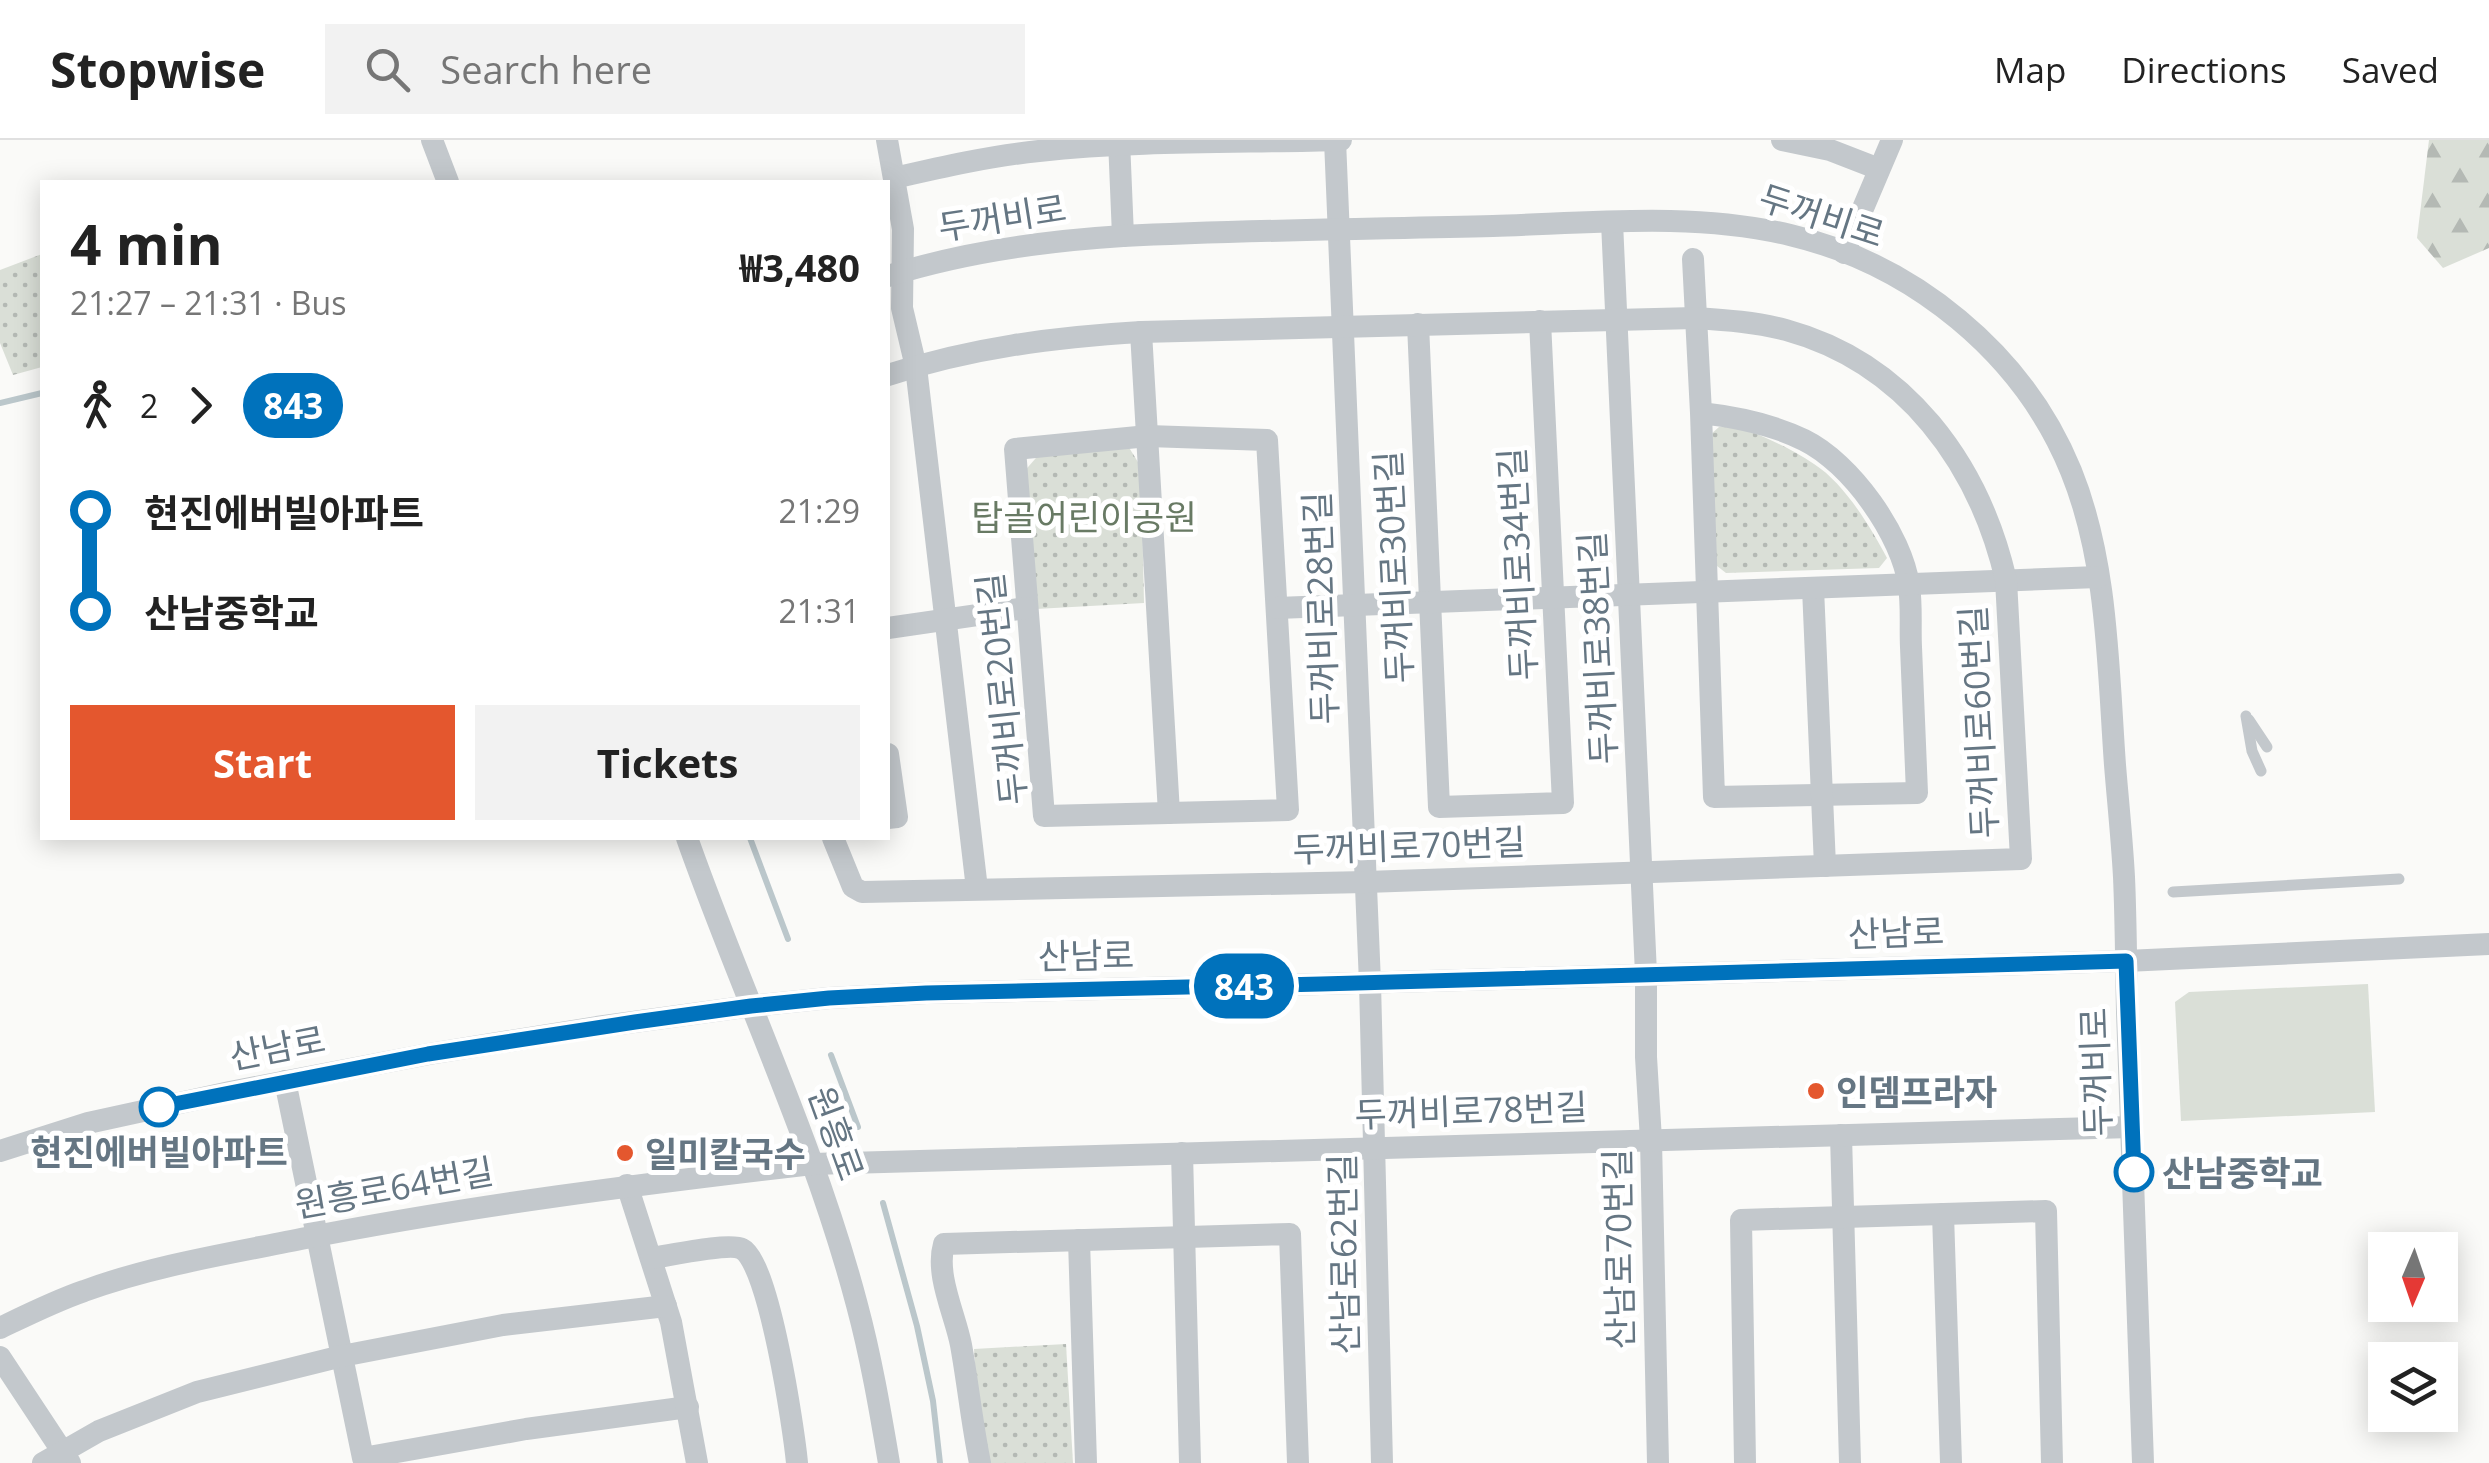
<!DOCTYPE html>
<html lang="en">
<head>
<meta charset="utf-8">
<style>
	:root { --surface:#fff; --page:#f2f2f2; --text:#222; --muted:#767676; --line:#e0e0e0; --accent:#e4572e }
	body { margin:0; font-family:"Open Sans","Noto Sans KR",sans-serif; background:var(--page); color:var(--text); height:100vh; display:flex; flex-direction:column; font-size:38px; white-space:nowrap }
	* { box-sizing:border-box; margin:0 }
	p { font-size:32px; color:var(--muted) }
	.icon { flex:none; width:55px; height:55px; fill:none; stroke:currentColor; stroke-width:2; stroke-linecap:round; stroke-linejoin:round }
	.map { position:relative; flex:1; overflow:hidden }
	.panel { position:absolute; left:40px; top:40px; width:850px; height:660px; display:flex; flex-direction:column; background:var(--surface); border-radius:0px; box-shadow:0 5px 25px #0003 }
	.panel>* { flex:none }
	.badge { padding:0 20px; border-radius:32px; font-size:35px; line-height:65px }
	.needle { width:65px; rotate:182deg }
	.fabs { position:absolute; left:2368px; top:1092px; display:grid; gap:20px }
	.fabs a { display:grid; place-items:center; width:90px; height:90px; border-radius:0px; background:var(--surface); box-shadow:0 5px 25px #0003; font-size:50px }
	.map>.badge { position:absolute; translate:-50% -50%; box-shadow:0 0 0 5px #fff }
	.legs { display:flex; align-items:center; gap:15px; height:110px; padding:0 30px; font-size:32px }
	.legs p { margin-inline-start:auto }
	.headline { display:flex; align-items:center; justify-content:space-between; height:170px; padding:0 30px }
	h1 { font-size:55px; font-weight:700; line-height:75px }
	.cta { display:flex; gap:20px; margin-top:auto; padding:20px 30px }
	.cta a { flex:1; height:115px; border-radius:0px; background:var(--accent); color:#fff; font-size:40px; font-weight:700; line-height:115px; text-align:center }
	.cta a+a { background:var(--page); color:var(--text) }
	ul { padding:0 30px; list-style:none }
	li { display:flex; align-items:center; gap:35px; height:100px; font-size:38px }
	li i { display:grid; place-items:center; width:15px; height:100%; margin:0 12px; background:currentColor }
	li i::after { content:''; width:25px; height:25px; margin:-12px; border:8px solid; border-radius:50%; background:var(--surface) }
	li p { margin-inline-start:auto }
	li:first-child i { background:linear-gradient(#0000 50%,currentColor 0) }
	li:last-child i { background:linear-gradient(currentColor 50%,#0000 0) }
	header { display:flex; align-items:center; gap:60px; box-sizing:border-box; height:140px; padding:0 50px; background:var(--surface); border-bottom:2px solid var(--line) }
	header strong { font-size:48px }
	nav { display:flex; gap:55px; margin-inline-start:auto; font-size:35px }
	.search { width:700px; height:90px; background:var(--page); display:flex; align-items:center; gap:25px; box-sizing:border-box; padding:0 35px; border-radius:0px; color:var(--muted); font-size:38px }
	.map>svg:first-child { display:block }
	.forest { fill:url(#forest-firs) }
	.park { fill:url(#park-dots) }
	.pitch { fill:#dadfd7 }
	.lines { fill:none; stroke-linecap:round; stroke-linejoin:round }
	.stream { stroke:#bbc7cb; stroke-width:6 }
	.service { stroke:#c3c8cc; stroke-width:11 }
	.minor { stroke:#c3c8cc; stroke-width:22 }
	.line-1-casing { stroke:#fff; stroke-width:22 }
	.line-1 { stroke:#0072bc; stroke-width:15 }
	.poi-dot { fill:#e4572e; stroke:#fff; stroke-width:4 }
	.stop-1-dot { fill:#fff; stroke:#0072bc; stroke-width:5 }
	.labels { text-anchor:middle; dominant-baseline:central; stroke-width:10; stroke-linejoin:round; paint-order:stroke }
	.street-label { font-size:35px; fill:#657683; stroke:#fff }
	.park-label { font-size:35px; fill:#687a64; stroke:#fff }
	.poi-label { font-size:35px; font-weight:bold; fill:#657683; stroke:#fff; text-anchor:start }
	.stop-label { font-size:35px; font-weight:bold; fill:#657683; stroke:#fff }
</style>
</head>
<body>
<header>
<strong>Stopwise</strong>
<div class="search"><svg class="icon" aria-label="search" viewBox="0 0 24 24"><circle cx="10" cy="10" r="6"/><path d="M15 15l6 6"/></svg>Search here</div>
<nav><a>Map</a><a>Directions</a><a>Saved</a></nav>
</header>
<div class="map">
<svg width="2489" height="1323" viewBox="0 0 2489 1323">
	<defs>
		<pattern id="forest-firs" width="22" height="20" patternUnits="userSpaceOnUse" patternTransform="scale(2.5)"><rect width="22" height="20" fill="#dadfd7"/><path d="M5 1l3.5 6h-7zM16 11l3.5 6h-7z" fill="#b4b9b4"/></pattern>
		<pattern id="park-dots" width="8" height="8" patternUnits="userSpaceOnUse" patternTransform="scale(2.5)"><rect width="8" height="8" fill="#dadfd7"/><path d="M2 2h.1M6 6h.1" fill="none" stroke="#b4b9b4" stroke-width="1.8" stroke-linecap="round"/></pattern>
	</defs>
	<rect width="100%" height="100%" fill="#fafaf8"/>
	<polygon class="forest" points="2429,0 2489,0 2489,108 2443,128 2417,98"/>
	<g class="park">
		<polygon points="42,114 42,227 13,235 0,203 0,130"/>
		<path d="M1735 285C1762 296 1789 307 1814 324 1844 343 1870 386 1887 418L1879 428 1726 433 1712 422 1710 295 1719 287Z"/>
		<polygon points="1125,301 1141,327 1144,463 1036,469 1022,334 1042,311"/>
		<polygon points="1066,1204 1073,1323 988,1323 977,1260 974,1209"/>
	</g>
	<polygon class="pitch" points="2368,844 2375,972 2181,981 2175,862 2189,852"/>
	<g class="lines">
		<g class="stream">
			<polyline points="0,263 42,253"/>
			<polyline points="750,698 788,799"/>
			<polyline points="831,915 858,987"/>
			<polyline points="883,1063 917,1186 933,1261 940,1323"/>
		</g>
		<g class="service">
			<polyline points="2246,576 2252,611 2261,631"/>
			<polyline points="2249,580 2267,607"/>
			<polyline points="2173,752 2399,739"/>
		</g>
		<g class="minor">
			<polyline points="432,0 448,42"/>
			<polyline points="887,0 903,89 902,168 916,227 977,749"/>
			<polyline points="1119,0 1123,96"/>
			<polyline points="1335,0 1370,843 1382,1323"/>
			<polyline points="1782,0 1830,10 1879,29"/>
			<path d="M894 38C942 27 990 16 1039 11 1139 0 1240 3 1341 0"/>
			<polyline points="1612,82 1646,834 1646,917 1651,1000 1658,1323"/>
			<polyline points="1844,113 1892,0"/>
			<path d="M1693 119 1701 273 1714 657 1917 653C1915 605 1913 556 1911 507 1910 487 1912 466 1909 446 1902 395 1851 323 1804 300 1772 284 1736 277 1701 273"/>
			<path d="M888 136C964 112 1044 101 1123 96 1246 90 1370 89 1493 86 1591 83 1694 72 1790 95 1913 124 2023 213 2071 331 2108 422 2108 528 2115 625 2118 662 2122 700 2124 737 2126 782 2126 826 2127 871 2132 1022 2138 1172 2143 1323"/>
			<polyline points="1418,184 1439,667 1563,663 1540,181"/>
			<polyline points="1141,192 1169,673"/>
			<polygon points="1148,296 1267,300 1288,670 1044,676 1015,309"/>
			<polyline points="1813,448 1825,726"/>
			<polyline points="1277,468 2098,437"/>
			<polyline points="888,488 1026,468"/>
			<polyline points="888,614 897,677 888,678"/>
			<path d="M687 698C742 854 815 1005 857 1165 871 1217 880 1270 889 1323"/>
			<path d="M833 698 853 747 862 752 1366 742 2021 719 2006 440C1979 324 1906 223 1786 190 1756 182 1726 180 1695 178L1141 192C1055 197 970 208 888 235"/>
			<polyline points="285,941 363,1318 526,1289 688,1267"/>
			<polyline points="1841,995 1850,1323"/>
			<polyline points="0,1011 88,983 230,952 429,914 597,887 751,866 829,858 926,853 1321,844 2126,821 2489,804"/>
			<polyline points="1182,1013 1190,1323"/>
			<polyline points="627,1045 671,1182 697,1323"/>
			<polyline points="1943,1074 1951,1323"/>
			<polyline points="1079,1100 1086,1323"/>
			<path d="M651 1118C667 1116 730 1102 742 1109 769 1122 794 1290 797 1323"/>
			<path d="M0 1188C27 1175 55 1161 84 1151 154 1125 233 1113 306 1098 474 1065 642 1044 812 1024L2132 987"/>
			<polyline points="0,1217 70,1323"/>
			<polyline points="43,1323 99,1291 197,1252 342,1216 503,1185 666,1166"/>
			<path d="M980 1323C972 1284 968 1244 961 1205 955 1174 935 1135 944 1104L1290 1094 1298 1323"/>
			<polyline points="1745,1323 1741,1080 2046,1071 2052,1323"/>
		</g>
	</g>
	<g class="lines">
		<defs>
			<polyline id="line-1" points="159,967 428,914 635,882 751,866 829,858 926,853 1321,844 2126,821 2134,1032"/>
		</defs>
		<use href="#line-1" class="line-1-casing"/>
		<use href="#line-1" class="line-1"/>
	</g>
	<g class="poi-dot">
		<circle cx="1816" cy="951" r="10"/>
		<circle cx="625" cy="1013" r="10"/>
	</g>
	<g class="stop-1-dot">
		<circle cx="159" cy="967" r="18"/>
		<circle cx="2134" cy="1032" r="18"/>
	</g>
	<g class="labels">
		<g class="street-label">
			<text transform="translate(1822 75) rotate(18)">두꺼비로</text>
			<text transform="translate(1002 77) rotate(-9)">두꺼비로</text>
			<text transform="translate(1517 424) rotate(-93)">두꺼비로34번길</text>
			<text transform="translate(1393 427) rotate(-93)">두꺼비로30번길</text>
			<text transform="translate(1320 468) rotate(-92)">두꺼비로28번길</text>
			<text transform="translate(1597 508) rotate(-93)">두꺼비로38번길</text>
			<text transform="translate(1001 549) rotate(-96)">두꺼비로20번길</text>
			<text transform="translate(1978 582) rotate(-93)">두꺼비로60번길</text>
			<text transform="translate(1409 705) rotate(-2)">두꺼비로70번길</text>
			<text transform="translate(1896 792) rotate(-2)">산남로</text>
			<text transform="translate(1086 815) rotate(-1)">산남로</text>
			<text transform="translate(277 907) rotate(-11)">산남로</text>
			<text transform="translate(2095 932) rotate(-92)">두꺼비로</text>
			<text transform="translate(1471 970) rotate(-2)">두꺼비로78번길</text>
			<text transform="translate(837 993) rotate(70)">원흥로</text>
			<text transform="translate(394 1047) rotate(-10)">원흥로64번길</text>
			<text transform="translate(1618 1109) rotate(-91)">산남로70번길</text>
			<text transform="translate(1343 1114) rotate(-91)">산남로62번길</text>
		</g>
		<g class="park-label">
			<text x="1084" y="376">탑골어린이공원</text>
		</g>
		<g class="poi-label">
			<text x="1836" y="951">인뎀프라자</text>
			<text x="645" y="1013">일미칼국수</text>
		</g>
		<g class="stop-label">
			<text x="159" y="1011">현진에버빌아파트</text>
			<text x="2162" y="1032" text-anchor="start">산남중학교</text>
		</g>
	</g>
</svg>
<div class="fabs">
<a><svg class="needle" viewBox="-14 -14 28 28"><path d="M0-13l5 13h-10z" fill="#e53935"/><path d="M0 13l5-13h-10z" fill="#767676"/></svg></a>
<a><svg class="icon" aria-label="layers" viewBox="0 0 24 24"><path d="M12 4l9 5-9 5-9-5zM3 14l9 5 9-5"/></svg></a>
</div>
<b class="badge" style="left:1244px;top:846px;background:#0072bc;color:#fff">843</b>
<section class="panel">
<div class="headline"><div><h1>4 min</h1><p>21:27 – 21:31 · Bus</p></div><b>₩3,480</b></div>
<div class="legs"><svg class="icon" aria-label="walk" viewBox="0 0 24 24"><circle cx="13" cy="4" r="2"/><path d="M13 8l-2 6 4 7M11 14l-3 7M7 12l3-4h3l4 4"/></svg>2<svg class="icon" aria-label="forward" viewBox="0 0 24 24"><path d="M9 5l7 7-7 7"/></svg><b class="badge" style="background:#0072bc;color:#fff">843</b></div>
<ul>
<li><i style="color:#0072bc"></i><b>현진에버빌아파트</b><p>21:29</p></li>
<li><i style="color:#0072bc"></i><b>산남중학교</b><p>21:31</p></li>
</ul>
<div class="cta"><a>Start</a><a>Tickets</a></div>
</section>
</div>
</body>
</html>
